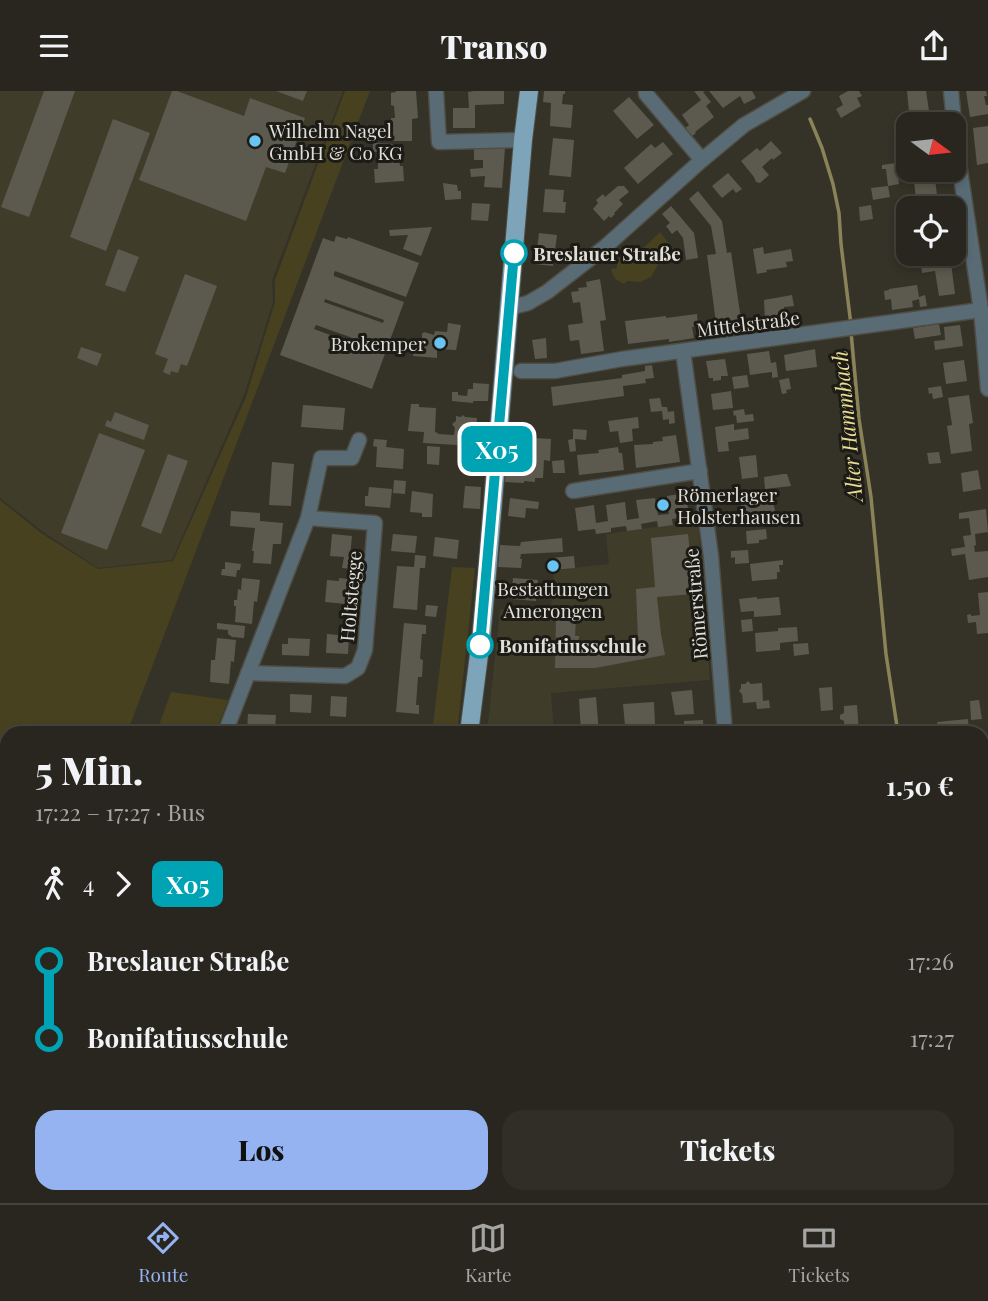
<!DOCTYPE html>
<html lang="de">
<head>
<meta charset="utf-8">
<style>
	:root { --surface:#28261e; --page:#302e27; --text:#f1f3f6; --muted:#a5a5a4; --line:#44433c; --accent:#95b2f1 }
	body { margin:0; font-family:"Playfair Display",serif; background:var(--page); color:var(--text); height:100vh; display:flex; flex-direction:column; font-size:26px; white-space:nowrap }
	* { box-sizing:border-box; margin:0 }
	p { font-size:23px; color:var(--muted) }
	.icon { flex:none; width:38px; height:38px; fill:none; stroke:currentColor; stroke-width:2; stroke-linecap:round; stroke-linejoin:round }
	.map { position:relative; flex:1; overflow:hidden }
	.sheet { position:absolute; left:0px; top:635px; width:989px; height:478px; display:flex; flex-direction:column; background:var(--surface); border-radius:21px 21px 0 0; box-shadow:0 4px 10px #0003,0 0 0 2px var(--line) }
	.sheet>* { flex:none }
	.badge { padding:0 14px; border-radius:10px; font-size:24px; line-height:46px }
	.needle { width:46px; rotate:105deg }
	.fabs { position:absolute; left:896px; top:21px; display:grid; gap:14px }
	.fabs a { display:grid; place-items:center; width:70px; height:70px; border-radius:14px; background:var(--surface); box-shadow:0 4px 10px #0003,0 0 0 2px var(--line); font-size:35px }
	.map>.badge { position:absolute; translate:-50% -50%; box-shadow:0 0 0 4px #fff }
	.legs { display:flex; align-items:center; gap:10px; height:77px; padding:0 35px; font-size:23px }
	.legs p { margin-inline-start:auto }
	.summary { display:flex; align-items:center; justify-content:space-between; height:119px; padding:0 35px }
	h1 { font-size:38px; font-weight:800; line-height:52px }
	.action { display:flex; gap:14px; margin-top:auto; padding:14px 35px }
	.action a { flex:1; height:80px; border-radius:21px; background:var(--accent); color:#111; font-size:28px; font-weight:800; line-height:80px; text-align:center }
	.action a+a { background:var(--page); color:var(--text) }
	ul { padding:0 35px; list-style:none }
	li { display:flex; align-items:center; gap:24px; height:77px; font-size:26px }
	li i { display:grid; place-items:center; width:10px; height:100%; margin:0 9px; background:currentColor }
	li i::after { content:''; width:18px; height:18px; margin:-9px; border:5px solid; border-radius:50%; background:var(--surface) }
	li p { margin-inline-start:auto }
	li:first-child i { background:linear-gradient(#0000 50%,currentColor 0) }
	li:last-child i { background:linear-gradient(currentColor 50%,#0000 0) }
	header { display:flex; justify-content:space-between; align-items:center; height:91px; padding:0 35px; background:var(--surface); font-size:32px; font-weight:800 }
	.menu { display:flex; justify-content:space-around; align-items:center; height:98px; border-top:2px solid var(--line); background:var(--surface); font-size:19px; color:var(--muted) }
	.menu a { display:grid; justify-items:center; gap:4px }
	.menu .active { color:var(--accent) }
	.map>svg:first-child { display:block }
	.built { fill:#3f3c2a }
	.green { fill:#474120 }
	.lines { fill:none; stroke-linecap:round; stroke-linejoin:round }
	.stream { stroke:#8b8358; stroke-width:3.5 }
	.building { fill:#5c5a4e; fill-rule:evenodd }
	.minor-casing { stroke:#504e44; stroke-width:17 }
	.major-casing { stroke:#504e44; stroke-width:20 }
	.minor { stroke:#596c76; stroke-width:14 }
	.major { stroke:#7da4b8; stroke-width:18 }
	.line-1-casing { stroke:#fff; stroke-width:16 }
	.line-1 { stroke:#00a3b4; stroke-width:10 }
	.poi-dot { fill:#68c4f0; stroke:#1c1b15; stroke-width:2.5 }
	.stop-1-dot { fill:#fff; stroke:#00a3b4; stroke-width:3.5 }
	.labels { text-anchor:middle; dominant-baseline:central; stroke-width:6; stroke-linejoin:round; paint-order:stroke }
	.poi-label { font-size:19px; fill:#dfded7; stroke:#1c1b15; text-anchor:start }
	.stop-label { font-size:19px; font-weight:bold; fill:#dfded7; stroke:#1c1b15; text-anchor:start }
	.street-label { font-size:19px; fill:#dfded7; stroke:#1c1b15 }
	.water-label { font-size:21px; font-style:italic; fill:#eadd96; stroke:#1c1b15 }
</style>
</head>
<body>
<header><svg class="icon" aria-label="menu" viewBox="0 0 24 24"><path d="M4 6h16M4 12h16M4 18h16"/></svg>Transo<svg class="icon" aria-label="share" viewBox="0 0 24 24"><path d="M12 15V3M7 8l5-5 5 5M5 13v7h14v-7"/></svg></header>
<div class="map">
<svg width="988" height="1112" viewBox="0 0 988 1112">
	<rect width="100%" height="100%" fill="#353328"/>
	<g class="built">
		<polygon points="0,0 343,0 272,189 273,211 244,304 172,469 98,477 42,440 0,407"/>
		<polygon points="698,430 710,589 551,602 554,642 487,642 500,518 542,523 546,521 551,517 554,479 609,473 606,443"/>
		<polygon points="0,718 7,721 7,854 0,873"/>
		<polygon points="396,1106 553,1106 570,1112 395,1112"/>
	</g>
	<g class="green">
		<polygon points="345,0 370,0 127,642 7,642 7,720 0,717 0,409 41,442 98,478 173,470 246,306 275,211 275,189"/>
		<path d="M660 141 674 159 671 165 660 170 651 186 640 191 627 190 624 193C616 189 613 187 611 178L617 177V170L629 159 635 165Z"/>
		<polygon points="452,476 475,477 457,642 432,642"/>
		<polygon points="171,601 228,609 215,642 170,642 158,637"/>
		<polygon points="7,859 7,955 0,975 0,878"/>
	</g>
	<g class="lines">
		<g class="stream">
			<polyline points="810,28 822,57 833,93 839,122 841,153 851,234"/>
			<polyline points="851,241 859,328 871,406 886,563 898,642"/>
			<polyline points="807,1112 809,1106"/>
		</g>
	</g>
	<g class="building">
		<polygon points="44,0 75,0 29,126 1,116"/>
		<polygon points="172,0 177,0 244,25 250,7 305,27 285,82 266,76 246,130 139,89"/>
		<polygon points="276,0 307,0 303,10"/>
		<polygon points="396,0 416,0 418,27 412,28 412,50 392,50 391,44 389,44 389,41 391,41 391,27 395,27 394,15 391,14 391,2 396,1"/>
		<polygon points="474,0 504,0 504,13 475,14 475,37 453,37 453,17 469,17 468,1"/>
		<polygon points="544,0 565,0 565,3 563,3 562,13 573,14 571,37 550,35 551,12 543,11"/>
		<polygon points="694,0 705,0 703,1 711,11 706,15 714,26 695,41 696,42 691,46 685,37 689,34 682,24 701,9"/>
		<polygon points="709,0 752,0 756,7 744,13 740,5 723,17"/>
		<polygon points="848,0 859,0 862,5 857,7 861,15 841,27 836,18 843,14 839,5"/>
		<polygon points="907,0 926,0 931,33 908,33 908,37 904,38 902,22 909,21"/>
		<polygon points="966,0 986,0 987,5 984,5 986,14 988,14 988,23 970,26"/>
		<polygon points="629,6 654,34 637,48 613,20"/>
		<polygon points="113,28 150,42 106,160 70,146"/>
		<polygon points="988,35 988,72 977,74 973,37"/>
		<polygon points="553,47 574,49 571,86 549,84"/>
		<polygon points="771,50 782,62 773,69 772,67 762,76 769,84 760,92 756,91 754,86 741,70 757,57 760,60"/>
		<polygon points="663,51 673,63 638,93 624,77 651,53 655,57"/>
		<polygon points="373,52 394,53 395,60 373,61"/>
		<polygon points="505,57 502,97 484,96 485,85 471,86 470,78 483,77 483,69 474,69 474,58"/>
		<polygon points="399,67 400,75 403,75 404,90 375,92 374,78 378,78 378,69"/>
		<polygon points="896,72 899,93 888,95 886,78 882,78 882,74"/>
		<polygon points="922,79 947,79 948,86 935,88 938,112 914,116 913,107 916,107 914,91 932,88 931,84 923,85"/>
		<polygon points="728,82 742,98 736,102 733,98 722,107 712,95"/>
		<polygon points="443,92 457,94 458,100 461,100 461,108 445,109"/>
		<polygon points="618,95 624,95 629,101 619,109 623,113 614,122 615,123 611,127 609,125 604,130 593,118 598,112 596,109 603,103 605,106"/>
		<polygon points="888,95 890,106 873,109 871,97"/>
		<polygon points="545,98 564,99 563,111 566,111 565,122 543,121"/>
		<polygon points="698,100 722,130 727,162 731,161 742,235 717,239 707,164 716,163 711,135 689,108"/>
		<polygon points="472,112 490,113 488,130 471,129"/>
		<polygon points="871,114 873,128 860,130 859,116"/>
		<polygon points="671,115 694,142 698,167 686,169 683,147 677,139 672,143 666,135 670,132 662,123"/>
		<polygon points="432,136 421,165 403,158 408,144 390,145 389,139"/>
		<polygon points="539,142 557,144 553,175 535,173"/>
		<path d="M336 145 347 148 348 146 419 172 406 206 335 180 334 182V185L404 211 372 298 280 264 323 147 334 151ZM325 208 384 229 383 232 324 211ZM316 234 375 255 373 260 314 238Z"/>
		<polygon points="763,156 764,163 791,158 793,170 786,171 787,176 766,179 767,181 757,183 753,158"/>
		<polygon points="118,158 139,166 125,201 105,194"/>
		<polygon points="920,163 941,163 941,165 950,164 955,203 939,205 935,180 922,182"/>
		<polygon points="185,183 217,195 187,275 181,273 178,282 171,280 170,284 163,281 168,268 155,263"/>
		<polygon points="600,188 606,229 600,230 604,260 581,263 579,249 570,250 568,234 583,232 580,211 573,212 571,201 579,200 578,197 587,196 586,191"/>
		<polygon points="917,194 919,206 925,204 927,215 920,216 919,208 912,210 913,216 892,219 891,208 885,209 884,200 889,199 889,198"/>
		<polygon points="792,204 794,215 784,216 786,228 765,231 764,209"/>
		<polygon points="697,223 698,235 692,236 694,247 669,251 669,248 628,253 625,230 666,225 666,227"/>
		<polygon points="448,232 461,234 456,259 437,258 437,267 413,265 414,255 422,256 422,243 424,241 434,244 435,240 447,241"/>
		<polygon points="939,233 941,244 915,248 913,237"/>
		<polygon points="960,234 963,255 935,259 934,250 945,249 944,236"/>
		<polygon points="546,247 547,267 535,268 532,249"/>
		<polygon points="81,256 102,263 97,275 77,267"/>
		<polygon points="815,258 817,276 786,280 784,264"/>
		<polygon points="769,260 771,272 776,271 778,286 772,287 772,281 750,284 747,263"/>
		<polygon points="725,268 728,285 721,285 721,289 713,290 713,287 709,287 706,270"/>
		<polygon points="964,269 967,290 946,293 943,272"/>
		<polygon points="652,274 654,287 645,288 646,292 623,295 624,305 553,315 551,296 622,287 622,284 645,280 645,275"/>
		<polygon points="747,284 749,296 734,298 732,286"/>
		<polygon points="789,287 791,298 786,299 787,302 782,303 779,289"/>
		<polygon points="473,292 489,293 488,310 473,310 473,312 452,310 452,301 458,301 458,304 467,305 468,298 473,298"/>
		<polygon points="941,295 943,306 933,308 932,302 929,303 928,297"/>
		<polygon points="731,300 733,317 713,319 711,303"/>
		<polygon points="969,304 973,332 969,333 972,360 951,363 947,335 952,334 948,307"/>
		<polygon points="660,307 662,316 667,316 668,321 674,320 675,332 669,333 669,328 663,329 662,320 651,321 649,308"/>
		<polygon points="411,313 419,313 419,316 436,317 435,341 438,342 438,343 454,344 455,337 452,333 456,330 456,325 461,326 463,324 465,326 477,327 475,347 458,345 457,354 423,352 424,341 408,340"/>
		<polygon points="303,314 345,317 343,339 301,336"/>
		<polygon points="744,318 745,324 753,323 754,330 737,332 736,324 734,325 733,320"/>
		<polygon points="115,321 149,334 144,349 105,335 107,329 111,331"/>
		<polygon points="638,326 639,337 632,338 633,350 620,352 618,340 610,341 608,330"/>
		<polygon points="734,333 734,339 748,337 749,348 728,351 729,360 718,361 715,336"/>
		<polygon points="573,338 587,339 586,349 575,348 576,360 570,361 568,349 573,348"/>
		<polygon points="99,342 145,359 107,459 61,442"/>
		<polygon points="508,344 527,345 526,360 531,360 531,357 534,357 534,347 551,348 550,370 544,369 543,387 535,387 535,391 524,390 524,392 505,391"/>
		<polygon points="676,344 680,371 636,377 634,354 653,353 653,351 663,350 662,346"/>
		<polygon points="374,348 387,349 386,356 404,358 403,378 376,376 377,356 373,355"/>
		<polygon points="427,355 440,356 439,374 427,373"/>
		<polygon points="618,356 619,362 622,362 624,379 579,384 577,364 599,362 598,359"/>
		<polygon points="467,361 484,362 482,385 465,383"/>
		<polygon points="939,361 941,372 929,373 927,362"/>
		<polygon points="168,363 188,370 161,443 141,435"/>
		<polygon points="756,364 758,386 742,388 739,366"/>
		<polygon points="564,369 565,382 553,382 552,370"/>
		<polygon points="272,371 294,373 291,415 269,414"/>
		<polygon points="978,379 981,398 963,401 961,382"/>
		<polygon points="783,383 787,383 791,395 765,398 764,386"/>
		<polygon points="394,389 406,390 405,403 393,402"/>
		<polygon points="465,395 481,396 480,418 463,417"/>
		<polygon points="369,396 392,398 390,417 365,415 365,405 368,405"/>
		<polygon points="691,398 693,410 687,410 689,426 672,428 673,434 658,436 657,430 641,433 642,438 627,440 626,435 611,437 611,441 596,443 595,438 578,440 575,417 594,414 596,432 608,430 606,414 625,411 627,429 639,427 636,409 655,407 658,424 669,423 667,405 686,402 686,399"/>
		<polygon points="412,400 433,403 432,426 422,426 422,422 410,421"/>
		<polygon points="761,400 762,404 771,402 775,419 774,421 742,425 740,403"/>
		<polygon points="510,407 539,411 538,418 526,417 525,427 508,425"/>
		<polygon points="986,418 988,441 975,443 976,454 974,455 975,461 988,460 988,486 969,489 965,463 952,465 951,458 965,456 963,445 971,444 969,427 959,428 959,422"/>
		<polygon points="231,420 260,422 260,430 283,432 281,453 273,453 271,473 253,472 254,460 252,460 255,437 230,435"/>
		<polygon points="766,438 767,448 759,449 759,452 747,453 746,440"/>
		<polygon points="332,443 352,445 350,466 354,467 353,478 342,477 344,466 330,465"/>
		<polygon points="393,443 417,445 415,462 391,460"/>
		<polygon points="688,443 694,503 657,506 661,543 665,564 595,577 555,577 556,528 576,528 575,545 579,545 579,556 595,557 638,548 636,498 655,496 651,447"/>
		<polygon points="435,446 459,449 457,468 433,465"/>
		<polygon points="562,447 563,461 521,463 520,468 522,468 521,477 498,476 500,454 520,455 521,451"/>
		<polygon points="748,459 749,472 735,473 735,466 731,467 731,460"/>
		<polygon points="415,464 426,465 425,477 420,477 417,519 393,517 397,475 414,476"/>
		<polygon points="574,465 575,477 552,479 552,474 546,475 546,473 552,472 551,467"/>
		<polygon points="783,469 783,474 779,474 780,481 777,481 777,488 752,490 750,473"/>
		<polygon points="225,471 241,473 240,479 237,479 236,486 221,484 222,478 225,478"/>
		<polygon points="242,487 260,489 257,511 254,510 252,533 235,531 236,515 234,515 234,509 237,509 238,498 241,499"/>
		<polygon points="339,487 348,488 346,513 325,511 327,489 339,490"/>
		<polygon points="513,487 538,489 536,510 511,508"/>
		<polygon points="988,501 988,542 977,543 976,531 968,532 967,524 971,523 971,525 980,524 978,502"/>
		<polygon points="757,506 757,508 779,506 781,524 754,526 754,520 741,521 739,508"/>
		<polygon points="426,514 438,515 436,526 425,525"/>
		<polygon points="752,528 753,540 742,541 741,529"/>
		<polygon points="217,532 245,535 244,547 232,546 228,543 228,539 217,538"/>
		<polygon points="404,532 426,534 426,543 422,543 420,568 423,569 422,586 418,586 416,614 419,614 419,623 396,621"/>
		<polygon points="797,536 798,550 780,552 780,559 756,561 755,542 778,540 778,537"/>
		<polygon points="327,543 349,545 348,563 326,562"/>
		<polygon points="217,547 236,549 234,571 231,570 229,593 210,591 211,569 215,569"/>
		<polygon points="288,547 310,548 309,565 282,564 282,553 288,553"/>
		<polygon points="808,552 809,563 794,565 793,553"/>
		<polygon points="748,590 751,593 762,592 763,610 769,609 770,617 757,618 756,611 743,612 742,603 739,600 741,597 741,593 745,593"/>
		<polygon points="832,596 833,619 821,620 819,597"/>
		<polygon points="692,599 694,623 675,624 671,601"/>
		<polygon points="290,603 312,604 311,622 290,621"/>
		<polygon points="331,605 347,606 346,626 330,625"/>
		<polygon points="596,606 599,642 581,642 579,608"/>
		<polygon points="979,609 982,628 971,629 970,610"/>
		<polygon points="654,611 655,633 625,635 623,613"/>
		<polygon points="857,614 859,642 840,642 840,639 844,639 844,630 840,628 840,624 844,622 844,615"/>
		<polygon points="248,623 276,624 275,641 247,640"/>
		<polygon points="968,628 969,642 938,642 937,631"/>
		<polygon points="703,629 704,642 684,642 684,630"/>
		<polygon points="653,1106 671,1106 677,1108 676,1112 651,1112"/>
	</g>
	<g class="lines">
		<defs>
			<g id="minor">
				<polyline points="436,0 439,51 523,49"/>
				<polyline points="646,0 646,3 702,69"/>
				<polyline points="951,0 956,52 981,219 988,298"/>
				<polyline points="509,217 528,212 547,201 605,156 702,69 744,34 803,0"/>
				<polyline points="683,260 711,465 725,642"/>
				<polyline points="521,280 555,280 622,268 981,219"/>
				<polyline points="573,400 700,380"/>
				<polyline points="248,582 345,585 358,577 365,559 375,432 308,427"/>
				<polyline points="225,642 308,427 321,367 352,367 359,349"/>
				<polyline points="982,671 988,670"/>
				<polyline points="982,907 988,883"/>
				<polyline points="982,1028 988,1029"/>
				<polyline points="211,1106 212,1112"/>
				<polyline points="58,1112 60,1106"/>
				<polyline points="631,1112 633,1106"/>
				<polyline points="915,1112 917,1106"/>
			</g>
			<g id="major">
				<polyline points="469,642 481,548 487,482 523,49 529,0"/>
				<polyline points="380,1112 381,1106"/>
			</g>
		</defs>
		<use href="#minor" class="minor-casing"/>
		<use href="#major" class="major-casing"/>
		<use href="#minor" class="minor"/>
		<use href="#major" class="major"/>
	</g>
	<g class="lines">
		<defs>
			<polyline id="line-1" points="480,554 514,162"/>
		</defs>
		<use href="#line-1" class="line-1-casing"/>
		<use href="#line-1" class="line-1"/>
	</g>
	<g class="poi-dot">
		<circle cx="255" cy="50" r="7"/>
		<circle cx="440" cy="252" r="7"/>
		<circle cx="663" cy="414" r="7"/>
		<circle cx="553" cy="475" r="7"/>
	</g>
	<g class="stop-1-dot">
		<circle cx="514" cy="162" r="12"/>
		<circle cx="480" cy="554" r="12"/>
	</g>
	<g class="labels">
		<g class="poi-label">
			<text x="269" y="39">Wilhelm Nagel<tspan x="269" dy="22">GmbH &amp; Co KG</tspan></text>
			<text x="426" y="252" text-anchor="end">Brokemper</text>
			<text x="677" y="403">Römerlager<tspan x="677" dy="22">Holsterhausen</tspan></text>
			<text x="553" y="497" text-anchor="middle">Bestattungen<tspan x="553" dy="22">Amerongen</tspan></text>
		</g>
		<g class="stop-label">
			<text x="533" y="162">Breslauer Straße</text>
			<text x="499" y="554">Bonifatiusschule</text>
		</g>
		<g class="street-label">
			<text transform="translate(748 232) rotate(-7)">Mittelstraße</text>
			<text transform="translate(350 505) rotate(-85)">Holtstegge</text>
			<text transform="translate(695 513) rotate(-95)">Römerstraße</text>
		</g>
		<g class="water-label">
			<text transform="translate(846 335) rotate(-96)">Alter Hammbach</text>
		</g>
	</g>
</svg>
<div class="fabs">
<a><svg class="needle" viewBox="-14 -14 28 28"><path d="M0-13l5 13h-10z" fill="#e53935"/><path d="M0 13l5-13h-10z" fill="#a5a5a4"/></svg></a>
<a><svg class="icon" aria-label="locate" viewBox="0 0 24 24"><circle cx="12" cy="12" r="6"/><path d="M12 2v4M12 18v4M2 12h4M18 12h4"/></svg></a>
</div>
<b class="badge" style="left:497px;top:358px;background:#00a3b4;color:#fff">X05</b>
<section class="sheet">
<div class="summary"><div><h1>5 Min.</h1><p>17:22 – 17:27 · Bus</p></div><b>1.50 €</b></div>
<div class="legs"><svg class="icon" aria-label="walk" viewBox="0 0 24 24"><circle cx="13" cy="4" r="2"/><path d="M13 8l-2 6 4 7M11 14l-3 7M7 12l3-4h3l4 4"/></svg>4<svg class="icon" aria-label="forward" viewBox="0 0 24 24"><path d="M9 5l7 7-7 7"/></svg><b class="badge" style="background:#00a3b4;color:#fff">X05</b></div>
<ul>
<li><i style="color:#00a3b4"></i><b>Breslauer Straße</b><p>17:26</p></li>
<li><i style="color:#00a3b4"></i><b>Bonifatiusschule</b><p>17:27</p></li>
</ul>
<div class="action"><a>Los</a><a>Tickets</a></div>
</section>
</div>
<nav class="menu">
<a class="active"><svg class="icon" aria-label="directions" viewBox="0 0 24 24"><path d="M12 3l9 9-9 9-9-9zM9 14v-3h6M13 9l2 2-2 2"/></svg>Route</a>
<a><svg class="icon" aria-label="map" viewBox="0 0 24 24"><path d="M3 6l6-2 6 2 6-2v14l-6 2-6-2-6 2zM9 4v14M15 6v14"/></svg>Karte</a>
<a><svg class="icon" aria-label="tickets" viewBox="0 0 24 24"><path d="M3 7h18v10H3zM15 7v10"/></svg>Tickets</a>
</nav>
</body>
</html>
